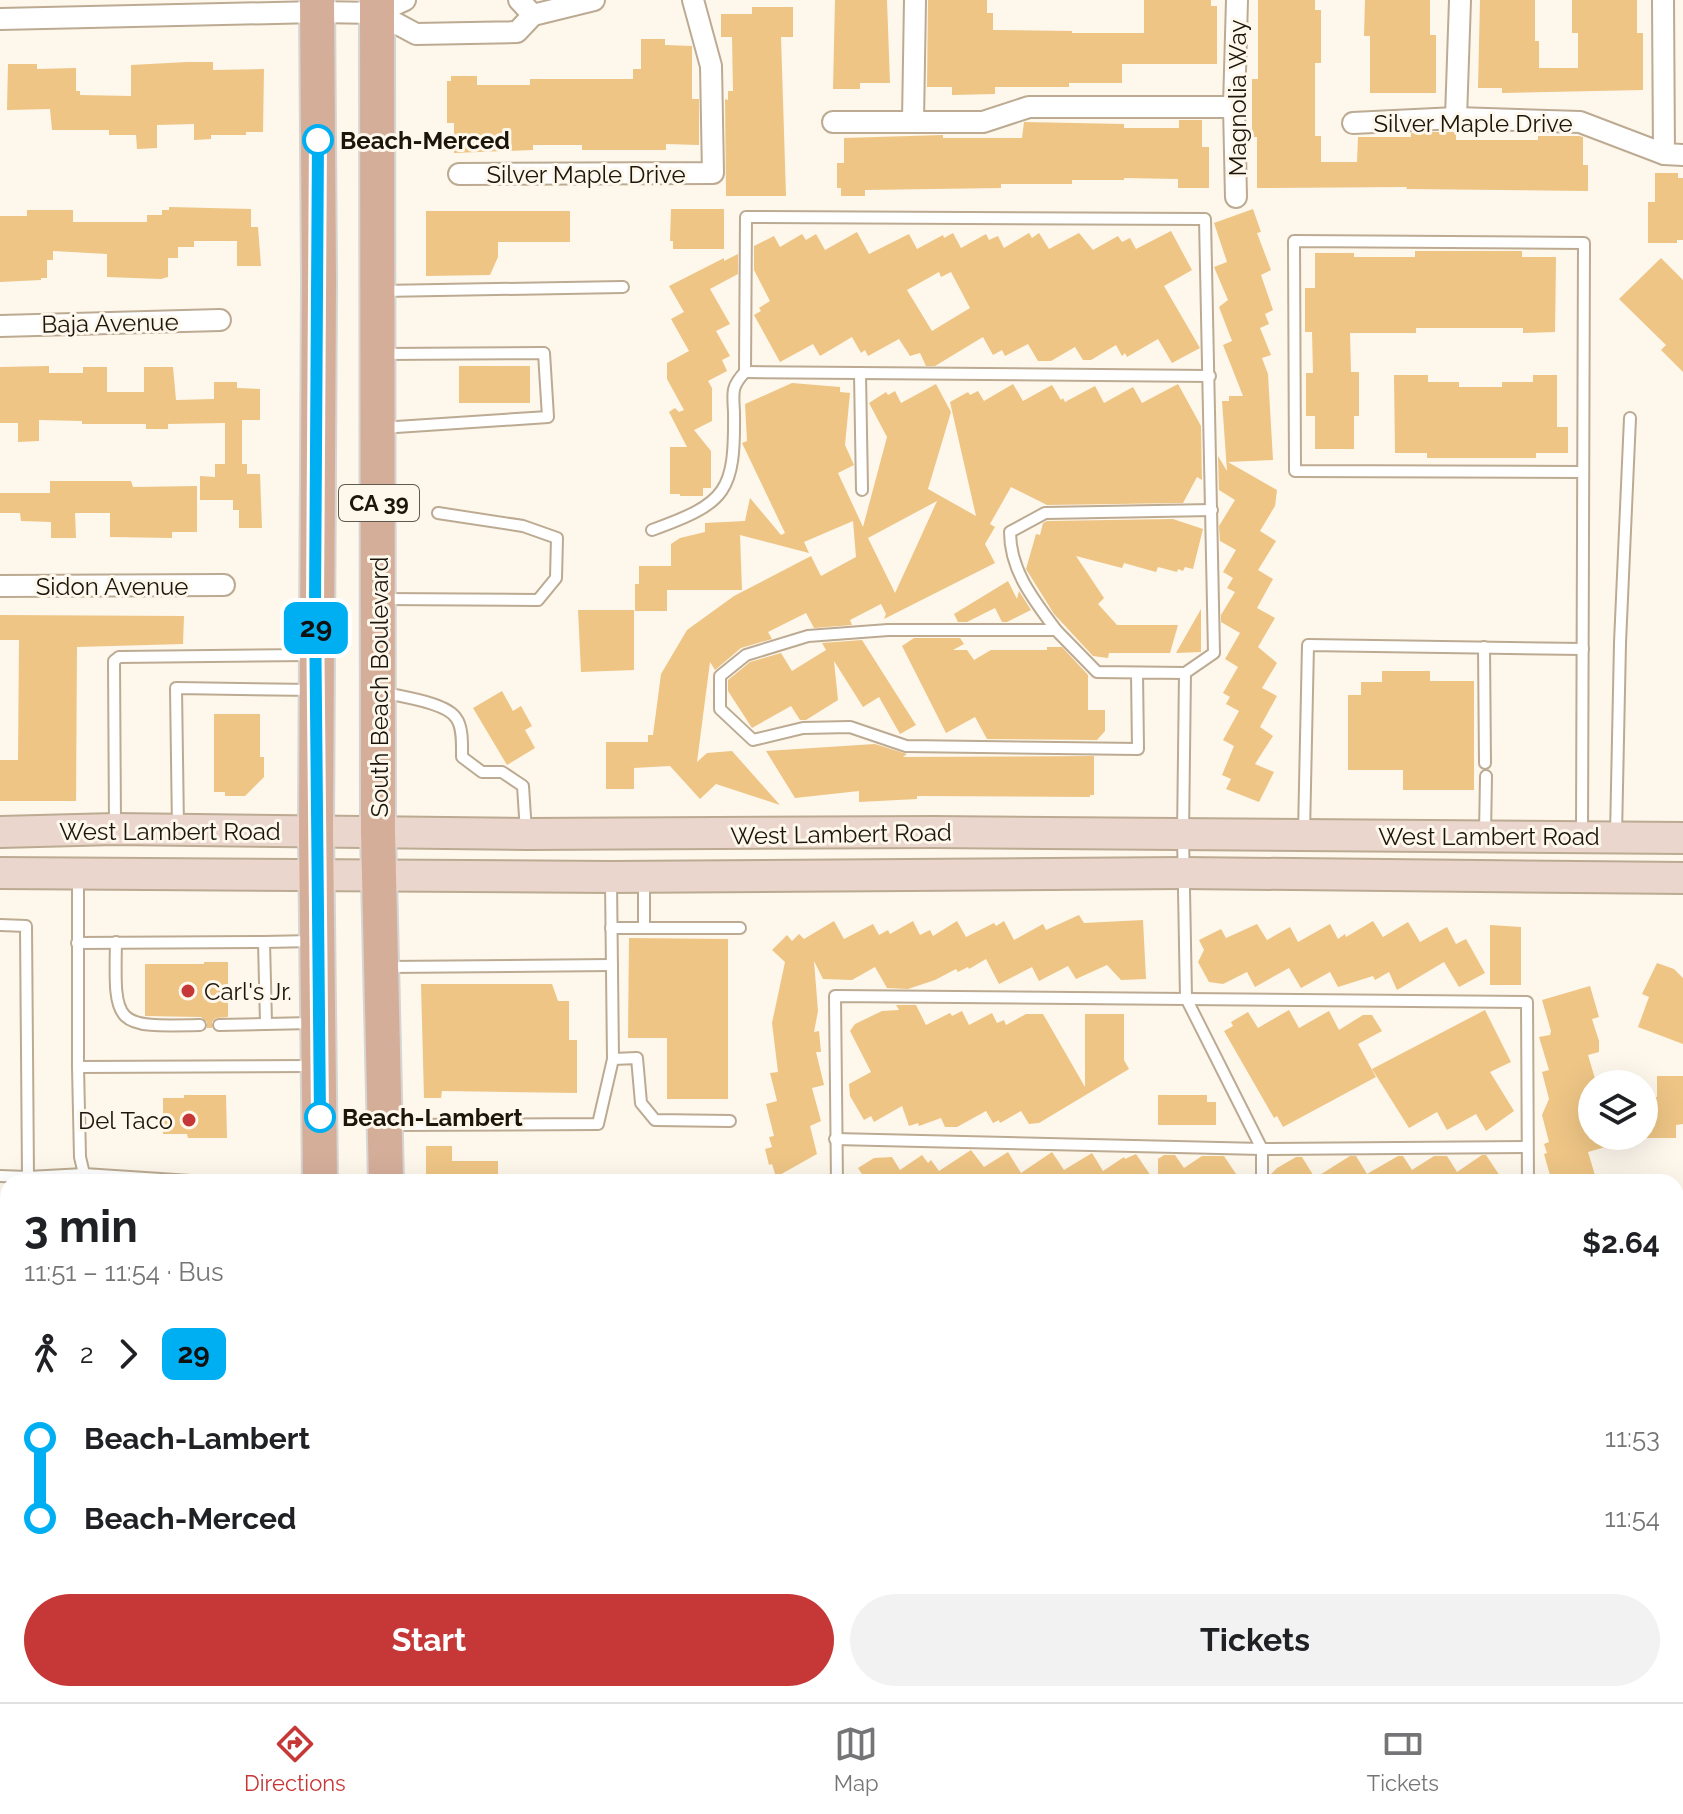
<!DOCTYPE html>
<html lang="en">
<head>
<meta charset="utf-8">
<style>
	:root { --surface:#fff; --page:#f2f2f2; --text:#202124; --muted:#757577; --line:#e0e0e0; --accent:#c63737 }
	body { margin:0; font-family:Raleway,sans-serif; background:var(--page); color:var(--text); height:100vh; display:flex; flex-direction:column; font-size:30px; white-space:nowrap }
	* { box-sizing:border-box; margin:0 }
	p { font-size:26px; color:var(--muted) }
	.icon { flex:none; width:44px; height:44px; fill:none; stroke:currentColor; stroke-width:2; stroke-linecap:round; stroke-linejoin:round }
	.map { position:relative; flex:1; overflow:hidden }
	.panel { position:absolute; left:0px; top:1174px; width:1684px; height:528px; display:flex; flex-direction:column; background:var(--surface); border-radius:24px 24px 0 0; box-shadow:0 8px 32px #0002 }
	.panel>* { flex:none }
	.badge { padding:0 16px; border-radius:12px; font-size:28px; line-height:52px }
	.controls { position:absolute; left:1578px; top:1070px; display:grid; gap:16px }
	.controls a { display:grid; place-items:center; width:80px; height:80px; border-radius:50%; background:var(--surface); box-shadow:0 8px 32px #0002; font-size:40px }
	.map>.badge { position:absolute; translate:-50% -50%; box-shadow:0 0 0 4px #fff }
	.legs { display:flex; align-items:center; gap:12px; height:88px; padding:0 24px; font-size:26px }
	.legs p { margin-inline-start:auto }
	.head { display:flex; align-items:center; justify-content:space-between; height:136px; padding:0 24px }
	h1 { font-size:44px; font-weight:700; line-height:60px }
	.primary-button { display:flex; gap:16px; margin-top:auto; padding:16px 24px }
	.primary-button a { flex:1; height:92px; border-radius:48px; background:var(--accent); color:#fff; font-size:32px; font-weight:700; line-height:92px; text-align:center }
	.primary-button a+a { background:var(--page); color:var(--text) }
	ul { padding:0 24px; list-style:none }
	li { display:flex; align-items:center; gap:28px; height:80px; font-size:30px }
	li i { display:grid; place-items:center; width:12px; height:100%; margin:0 10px; background:currentColor }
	li i::after { content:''; width:20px; height:20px; margin:-10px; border:6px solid; border-radius:50%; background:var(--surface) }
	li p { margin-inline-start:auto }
	li:first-child i { background:linear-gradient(#0000 50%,currentColor 0) }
	li:last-child i { background:linear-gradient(currentColor 50%,#0000 0) }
	.tabs { display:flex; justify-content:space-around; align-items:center; height:112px; border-top:2px solid var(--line); background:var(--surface); font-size:22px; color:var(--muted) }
	.tabs a { display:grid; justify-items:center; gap:4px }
	.tabs .active { color:var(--accent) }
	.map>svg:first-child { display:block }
	.building { fill:#eec585; fill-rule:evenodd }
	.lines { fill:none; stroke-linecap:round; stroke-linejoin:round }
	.lane-casing { stroke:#bcab92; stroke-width:14 }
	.street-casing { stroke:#bcab92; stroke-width:24 }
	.secondary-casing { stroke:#bcab92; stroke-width:34 }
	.primary-casing { stroke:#d6d5d3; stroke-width:38 }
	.lane { stroke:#fff; stroke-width:10 }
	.street { stroke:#fff; stroke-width:20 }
	.secondary { stroke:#ead6cc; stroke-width:30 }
	.primary { stroke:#d5ae9a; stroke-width:34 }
	.line-1-casing { stroke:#fff; stroke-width:18 }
	.line-1 { stroke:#00aff2; stroke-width:12 }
	.stop-1-dot { fill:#fff; stroke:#00aff2; stroke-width:4 }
	.poi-dot { fill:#c63737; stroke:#fef7ec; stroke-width:3 }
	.labels { text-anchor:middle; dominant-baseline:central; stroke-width:6; stroke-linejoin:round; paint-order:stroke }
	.shield { fill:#fef7ec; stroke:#5f594e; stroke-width:2 }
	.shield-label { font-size:22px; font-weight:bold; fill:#1b150b }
	.street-label { font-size:24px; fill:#1b150b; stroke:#fef7ec }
	.stop-label { font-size:24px; font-weight:bold; fill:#1b150b; stroke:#fef7ec; text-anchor:start }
	.poi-label { font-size:24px; fill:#1b150b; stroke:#fef7ec; text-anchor:start }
</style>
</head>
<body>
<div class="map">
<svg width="1683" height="1702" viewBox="0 0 1683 1702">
	<rect width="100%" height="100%" fill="#fef7ec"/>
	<g class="building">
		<polygon points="835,0 887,0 890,83 860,83 860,89 833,89"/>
		<polygon points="928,0 987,0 987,13 993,13 993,30 1072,31 1072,33 1144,33 1144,0 1211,0 1211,6 1217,6 1217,64 1122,64 1122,83 1069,83 1069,87 995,87 995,94 952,95 952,87 927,87"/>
		<polygon points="1258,0 1315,0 1315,10 1321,10 1321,63 1315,63 1315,136 1321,136 1321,162 1357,162 1358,137 1411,137 1411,133 1428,132 1456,132 1456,140 1538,140 1538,136 1579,136 1583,137 1583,165 1588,165 1588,191 1406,189 1407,187 1257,188 1257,137 1252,137 1252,79 1258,79"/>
		<polygon points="1365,0 1430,0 1430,35 1436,35 1436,93 1370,93 1370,36 1364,36"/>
		<polygon points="1480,0 1535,0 1535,41 1539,41 1539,68 1578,68 1578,33 1572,33 1572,0 1637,0 1637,33 1643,33 1643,90 1502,93 1502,88 1478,88"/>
		<polygon points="752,7 793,7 793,37 781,37 786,196 726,196 725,99 728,100 728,91 733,91 732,37 721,37 721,14 752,14"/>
		<polygon points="641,39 665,39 665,45 692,46 692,99 699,99 699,145 666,144 666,150 582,150 582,145 533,145 533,150 454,153 454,123 447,123 447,81 451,81 451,76 477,76 477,85 530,85 530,79 633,79 633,69 641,69"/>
		<polygon points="187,62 213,62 213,70 264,69 263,132 246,132 246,135 211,135 211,139 194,140 194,124 157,125 157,148 137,149 136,135 109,135 109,130 52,130 50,109 7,110 8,64 37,64 37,69 76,68 76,91 80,91 80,95 131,96 131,65"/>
		<polygon points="1179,120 1202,120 1202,147 1209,147 1209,188 1178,188 1178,179 1124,178 1124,180 1072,180 1072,184 1001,184 1001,188 865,190 865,196 841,196 841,188 837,188 837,163 844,163 844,138 943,135 943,138 1022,138 1024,122 1124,124 1124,128 1179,128"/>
		<polygon points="1655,173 1678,173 1678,178 1683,178 1683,240 1677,240 1677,243 1648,243 1648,202 1655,202"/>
		<polygon points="169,207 251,209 251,227 258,227 261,266 237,266 237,241 194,241 194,247 178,247 178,258 168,258 168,277 161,279 107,277 107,254 53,251 53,260 47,260 47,278 41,278 41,280 0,282 0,216 27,216 27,210 73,210 73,222 147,222 147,215 162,215 162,210 169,210"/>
		<polygon points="671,209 724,209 724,249 673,249 673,241 670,241"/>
		<polygon points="1253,209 1261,232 1257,233 1271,270 1261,275 1273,310 1265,314 1269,324 1260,328 1271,355 1262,358 1268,374 1273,460 1228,462 1277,490 1275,506 1260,531 1276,541 1258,570 1273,579 1257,608 1275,618 1258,647 1277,663 1262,688 1277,696 1260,727 1273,736 1255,764 1274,772 1259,802 1226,789 1231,779 1222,775 1234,746 1223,740 1239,711 1226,704 1230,697 1223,693 1238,667 1225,659 1240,633 1221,622 1221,615 1235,592 1227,588 1233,578 1223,572 1236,550 1220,541 1219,526 1235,500 1219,490 1218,456 1227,471 1222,401 1229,401 1229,396 1243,396 1223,345 1232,341 1219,307 1228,300 1214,267 1227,262 1214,223"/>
		<polygon points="426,211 570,211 570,242 498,242 498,257 490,275 426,276"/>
		<path d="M1171 231 1192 270 1164 286 1200 348 1172 363 1158 339 1127 357 1125 353 1122 356 1116 345 1091 360H1083L1075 347 1051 361H1038L1028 344 1005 356 1002 350 993 355 983 337 935 366H926L920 353 910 356 899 339 868 356 865 350 861 353 852 337 820 356 813 344 780 362 754 315 761 311 759 308 770 301 754 270V246L774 236 780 247 802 234 806 240 816 234 825 250 857 232 869 254 909 234 917 249 943 235 944 238 953 233 961 248 986 234 989 240 998 236 1004 248 1029 233 1032 238 1039 233 1049 249 1079 233 1093 250 1118 236 1122 242 1130 238 1136 249ZM939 272 941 277 951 272 970 308 932 331 907 290Z"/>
		<polygon points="1415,251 1522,251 1522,257 1556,257 1555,332 1523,333 1523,328 1416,328 1416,333 1350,333 1351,372 1359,372 1359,416 1354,416 1354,449 1315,449 1315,416 1306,416 1306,373 1313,373 1312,332 1305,332 1305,288 1315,288 1315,253 1354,253 1354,257 1415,257"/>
		<polygon points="738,254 738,274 710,289 730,324 716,331 730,356 722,360 727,371 708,381 712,388 712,421 694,430 711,451 711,488 703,488 703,496 680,496 680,494 670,494 670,447 687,447 669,412 675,408 679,412 684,410 667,379 667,363 689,351 671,319 684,312 669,286 724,258 724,261"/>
		<polygon points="1661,258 1683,280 1683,372 1661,350 1666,345 1619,299"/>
		<polygon points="49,366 49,373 83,373 83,367 107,367 107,392 144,392 144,367 173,367 176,400 214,399 214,382 237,382 237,388 260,389 260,420 242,420 242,464 247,464 247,474 260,474 262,528 239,528 239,510 233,510 233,500 200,500 200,476 215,477 215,464 225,464 225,423 168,424 168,429 146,429 146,424 82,424 82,421 39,420 39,441 18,442 18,423 0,423 0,367"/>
		<rect x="459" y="366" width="71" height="37"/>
		<polygon points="1394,375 1428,375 1428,382 1459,382 1459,387 1502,387 1502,382 1533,382 1533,375 1557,375 1557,427 1568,427 1568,453 1536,453 1536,458 1427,458 1427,453 1395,453"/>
		<path d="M792 383 840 387V392L850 393 845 445 854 465 838 473 863 527 887 437 869 403 886 392 888 395 895 391 901 403 936 384 951 412 928 489 976 516 950 402 968 392 970 395 978 391 984 401 1013 384 1023 401 1052 385 1061 400 1063 398 1065 402 1095 386 1104 403 1133 387 1142 403 1178 384 1201 426 1202 480 1197 477 1183 503 1047 505 1011 487 990 524 995 527 985 544 995 563 884 619 886 614 881 604 850 620 852 625 814 628 806 613 768 632 772 639 741 648 715 670 710 662 697 762 707 753 732 751 780 805 716 784 700 799 670 766 634 768V789H606V742H648V735H653L661 674 687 630 734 596 811 556 821 576 856 557 853 521 804 542 809 553 740 535 742 590H667V611H635V584H639V566H671V544L680 538 705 532V523L745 521 750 498 781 535 785 533 742 443 747 441 745 404ZM937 501 918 543 895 593 868 538Z"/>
		<polygon points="50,481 131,481 133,487 197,486 197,532 172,532 172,538 110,537 110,513 75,513 76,538 51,538 51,522 21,521 20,513 0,513 0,493 50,493"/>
		<polygon points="1173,519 1203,529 1193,569 1185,567 1183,571 1178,569 1177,572 1158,567 1156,572 1124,563 1122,568 1076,556 1104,598 1098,604 1117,625 1178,625 1170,653 1109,653 1108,658 1093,656 1054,614 1026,569 1036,534 1040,535 1043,523 1047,521"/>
		<polygon points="1008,581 1017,599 1019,591 1031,610 1007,622 1002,622 995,608 967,622 958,622 954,614"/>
		<polygon points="1201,609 1201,652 1176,653"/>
		<polygon points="578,610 634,610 634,670 581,672"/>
		<polygon points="0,615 184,616 183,644 77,647 76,801 0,801 0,760 18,760 19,640 0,640"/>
		<polygon points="914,638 960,638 964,644 953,650 967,650 974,660 991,650 1047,650 1047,647 1062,647 1088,675 1088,710 1105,710 1105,731 1097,740 987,739 975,717 946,733 902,646"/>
		<polygon points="862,640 916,725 900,734 879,697 863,707 834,661 838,700 806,720 800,720 791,706 752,728 728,691 728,680 750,662 781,653 792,671 826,650 822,643"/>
		<polygon points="1382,671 1430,671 1430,681 1474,681 1474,790 1403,790 1403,770 1348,770 1348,695 1361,695 1361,682 1382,682"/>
		<polygon points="502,691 513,711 521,706 532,726 525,730 535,748 507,765 473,708"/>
		<polygon points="214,714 260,714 260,757 264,757 264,777 245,796 225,796 225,792 214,792"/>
		<polygon points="875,744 907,754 903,757 1094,756 1094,795 1090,795 1090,797 917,796 917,799 859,802 859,791 795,798 766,751"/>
		<polygon points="1079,915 1084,923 1143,920 1146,979 1121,980 1107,965 1076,979 1068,966 1039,981 1032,967 999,984 986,959 969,969 968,967 958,972 956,969 935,980 908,989 887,988 875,967 852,980 823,979 814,961 818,1011 814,1032 819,1031 821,1052 816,1052 824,1085 812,1088 821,1121 810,1126 817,1154 776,1177 772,1164 769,1165 765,1149 772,1147 769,1137 774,1136 766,1104 777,1101 770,1073 778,1072 772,1023 785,962 772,950 787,935 792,941 799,934 804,939 834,921 844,939 873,924 879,935 888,930 890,934 913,921 920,935 930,930 933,936 957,921 966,937 994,923 996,926 1004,921 1014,940 1043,924 1046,930"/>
		<polygon points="1373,921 1383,937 1408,922 1420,942 1447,927 1456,944 1466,939 1485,973 1459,987 1444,962 1397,990 1389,972 1375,980 1373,976 1338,987 1330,972 1301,988 1289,968 1255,987 1247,972 1223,984 1209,982 1198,962 1204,950 1199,940 1221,929 1226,938 1257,924 1267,940 1290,927 1298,942 1330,924 1338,939 1345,934 1346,937"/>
		<polygon points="1490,925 1521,927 1521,985 1490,985"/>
		<polygon points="629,938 728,939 728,1099 667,1099 667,1038 628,1038"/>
		<polygon points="204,962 228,962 228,1017 216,1018 212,1022 212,1028 207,1028 207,1022 201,1017 145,1016 145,964 204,964"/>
		<polygon points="1657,963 1674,969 1683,978 1683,1044 1638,1027 1649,997 1642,994"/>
		<polygon points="421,984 552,984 558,1001 569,1001 569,1040 577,1040 577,1093 442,1091 441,1098 424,1098"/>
		<polygon points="1590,986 1599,1017 1592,1019 1599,1041 1599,1052 1588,1055 1596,1082 1592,1083 1592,1136 1625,1136 1626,1141 1588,1152 1597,1182 1552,1182 1544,1154 1547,1153 1544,1144 1549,1142 1542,1115 1549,1099 1542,1072 1549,1070 1539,1037 1550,1035 1551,1031 1542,1000"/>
		<polygon points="896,1005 916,1005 926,1025 950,1013 952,1016 962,1011 969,1025 992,1013 997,1023 1004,1020 1006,1025 1026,1014 1043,1014 1085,1087 1085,1014 1124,1014 1124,1060 1129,1069 1039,1123 1029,1124 1021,1111 1000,1123 999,1120 993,1123 986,1111 957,1127 945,1127 941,1118 919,1126 918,1123 909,1126 902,1106 874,1122 871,1116 864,1120 850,1096 849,1084 871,1072 850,1031 855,1024 882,1011 899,1010"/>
		<polygon points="1289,1010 1299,1028 1329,1011 1339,1030 1363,1015 1372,1015 1382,1031 1358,1044 1376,1077 1283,1127 1277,1116 1274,1118 1224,1031 1233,1026 1231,1022 1248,1012 1258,1028"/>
		<polygon points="1485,1010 1511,1062 1490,1072 1514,1111 1486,1131 1476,1114 1447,1130 1437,1112 1409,1128 1372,1069"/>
		<polygon points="1657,1076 1683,1076 1683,1124 1676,1125 1676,1138 1645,1138 1644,1097 1657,1097"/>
		<polygon points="184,1095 226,1095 227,1138 188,1138 187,1134 163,1134 163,1098 184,1098"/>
		<polygon points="1158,1095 1207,1095 1207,1102 1216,1102 1216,1125 1158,1125"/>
		<polygon points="426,1146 452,1146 452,1161 498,1161 498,1182 426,1182"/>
		<polygon points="971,1150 984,1167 1008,1152 1021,1173 1052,1152 1064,1170 1092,1153 1103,1171 1124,1157 1125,1159 1136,1154 1155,1182 867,1182 858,1168 874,1158 892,1157 900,1170 922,1155 928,1163 931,1160 939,1171"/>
		<polygon points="1164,1155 1175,1155 1184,1168 1202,1156 1224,1156 1236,1174 1225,1182 1158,1182 1158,1159"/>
		<polygon points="1482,1155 1486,1155 1504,1182 1270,1182 1270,1175 1277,1168 1296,1157 1302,1157 1315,1178 1350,1156 1356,1156 1367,1174 1398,1156 1403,1156 1412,1170 1434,1156 1447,1156 1457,1172"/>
	</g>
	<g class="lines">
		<defs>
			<g id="lane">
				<polyline points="381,291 623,287"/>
				<polyline points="745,372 1210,376"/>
				<polyline points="860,373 862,490"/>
				<polyline points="381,428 548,417 544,353 383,354"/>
				<path d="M652 530C727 503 735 492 734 412 733 392 731 387 745 372L746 217 1205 219 1214 653 1185 673 1183 836 1186 998 1262 1149V1182"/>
				<polyline points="381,599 538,600 556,578 557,538 523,526 438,513"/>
				<path d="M1056 630C1034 600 1010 571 1010 532L1045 513 1212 510"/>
				<polyline points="1484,647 1485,763"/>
				<polyline points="1137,673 1138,749 906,746 850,727 803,728 753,740 720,709 720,676 746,655 808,636 888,630 1056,630 1097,672 1185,673"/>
				<path d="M382 692C400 697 446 702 456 718 463 727 462 745 462 757L482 772H502L523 786 526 832"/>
				<polyline points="115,827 114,661 119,657 310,655"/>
				<polyline points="178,828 176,688 313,690"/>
				<polyline points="1304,833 1308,645 1583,649"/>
				<polyline points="1485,834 1486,776"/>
				<polyline points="1582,834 1584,243 1294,241 1295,471 1583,472"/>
				<polyline points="1616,835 1620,643 1630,418"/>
				<polyline points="78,875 78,1067 314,1066"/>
				<polyline points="644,879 644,928"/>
				<polyline points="0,925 26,926 28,1177 0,1176"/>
				<polyline points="611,928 740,928"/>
				<path d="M116 942C114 1027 115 1027 200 1025"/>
				<polyline points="77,943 264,942"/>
				<polyline points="388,967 612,965"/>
				<polyline points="266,1023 264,942 313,941"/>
				<polyline points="219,1025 312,1023"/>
				<polyline points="613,1059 637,1058 641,1103 655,1120 730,1121"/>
				<polyline points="78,1067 80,1157 84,1174 206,1182"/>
				<polyline points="390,1125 598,1124 613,1059 611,881"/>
				<polyline points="835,1139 1262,1149 1527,1147"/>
				<polyline points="28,1177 84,1174"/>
				<polyline points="837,1182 835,996 1527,1002 1528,1182"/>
			</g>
			<g id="street">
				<polyline points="519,0 533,15"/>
				<polyline points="1663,0 1664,154"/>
				<polyline points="377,13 405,0"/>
				<polyline points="0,19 317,12 377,13 416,34 517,32 533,15 594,0"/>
				<polyline points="1456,118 1460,0"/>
				<polyline points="913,121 915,0"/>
				<polyline points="833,122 983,122 1029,107 1234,107"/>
				<polyline points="1353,123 1456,118 1580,122 1664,154 1683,155"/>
				<polyline points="459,174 713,173 711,66 693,0"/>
				<polyline points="1236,197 1234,107 1237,0"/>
				<polyline points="0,326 220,320"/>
				<polyline points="0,586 224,585"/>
				<polyline points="0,1495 8,1495"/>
				<polyline points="1676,1656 1683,1656"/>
				<polyline points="487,1702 487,1694"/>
				<polyline points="908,1702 909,1694"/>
			</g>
			<g id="secondary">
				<polyline points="0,832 115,829 527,834 933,832 1683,838"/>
				<polyline points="0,873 611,877 1184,873 1683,878"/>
			</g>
			<g id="primary">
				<polyline points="317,0 319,281 316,831 320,1182"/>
				<polyline points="377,0 378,832 386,1182"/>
				<polyline points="327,1694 327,1702"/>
				<polyline points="393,1694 394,1702"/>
			</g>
		</defs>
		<use href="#lane" class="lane-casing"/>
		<use href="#street" class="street-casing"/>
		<use href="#secondary" class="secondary-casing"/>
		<use href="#primary" class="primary-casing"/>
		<use href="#lane" class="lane"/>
		<use href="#street" class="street"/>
		<use href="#secondary" class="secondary"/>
		<use href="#primary" class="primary"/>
	</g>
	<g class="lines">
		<defs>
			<polyline id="line-1" points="318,140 315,605 320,1117"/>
		</defs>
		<use href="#line-1" class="line-1-casing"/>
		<use href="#line-1" class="line-1"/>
	</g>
	<g class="stop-1-dot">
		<circle cx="318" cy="140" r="14"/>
		<circle cx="320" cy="1117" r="14"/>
	</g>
	<g class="poi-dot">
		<circle cx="188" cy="991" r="8"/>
		<circle cx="189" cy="1120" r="8"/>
	</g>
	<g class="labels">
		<rect class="shield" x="339" y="485" width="80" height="36" rx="6"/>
		<g class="shield-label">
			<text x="379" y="503">CA 39</text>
		</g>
		<g class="street-label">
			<text transform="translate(1237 98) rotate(-90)">Magnolia Way</text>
			<text x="1473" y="123">Silver Maple Drive</text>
			<text x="586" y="174">Silver Maple Drive</text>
			<text transform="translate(110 323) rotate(-1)">Baja Avenue</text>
			<text x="112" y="586">Sidon Avenue</text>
			<text transform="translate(379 687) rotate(-90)">South Beach Boulevard</text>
			<text x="170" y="831">West Lambert Road</text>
			<text transform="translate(841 834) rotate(-1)">West Lambert Road</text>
			<text x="1489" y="836">West Lambert Road</text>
		</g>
		<g class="stop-label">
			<text x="340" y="140">Beach-Merced</text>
			<text x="342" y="1117">Beach-Lambert</text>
		</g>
		<g class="poi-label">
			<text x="204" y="991">Carl's Jr.</text>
			<text x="173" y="1120" text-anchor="end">Del Taco</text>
		</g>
	</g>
</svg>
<div class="controls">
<a><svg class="icon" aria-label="layers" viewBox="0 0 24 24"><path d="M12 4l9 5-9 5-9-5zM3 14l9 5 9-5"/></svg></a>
</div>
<b class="badge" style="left:316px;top:628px;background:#00aff2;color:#111">29</b>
<section class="panel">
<div class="head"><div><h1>3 min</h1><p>11:51 – 11:54 · Bus</p></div><b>$2.64</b></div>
<div class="legs"><svg class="icon" aria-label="walk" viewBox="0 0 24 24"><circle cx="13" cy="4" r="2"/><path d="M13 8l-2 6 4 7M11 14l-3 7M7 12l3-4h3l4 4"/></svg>2<svg class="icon" aria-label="forward" viewBox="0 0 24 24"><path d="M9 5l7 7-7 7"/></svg><b class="badge" style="background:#00aff2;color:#111">29</b></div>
<ul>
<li><i style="color:#00aff2"></i><b>Beach-Lambert</b><p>11:53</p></li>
<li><i style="color:#00aff2"></i><b>Beach-Merced</b><p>11:54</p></li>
</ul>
<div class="primary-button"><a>Start</a><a>Tickets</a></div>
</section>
</div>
<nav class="tabs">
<a class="active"><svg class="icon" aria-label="directions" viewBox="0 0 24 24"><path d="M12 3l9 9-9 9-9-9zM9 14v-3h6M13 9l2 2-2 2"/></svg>Directions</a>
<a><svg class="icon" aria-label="map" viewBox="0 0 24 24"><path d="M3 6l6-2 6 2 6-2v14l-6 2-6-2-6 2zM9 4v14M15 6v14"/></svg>Map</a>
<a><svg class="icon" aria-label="tickets" viewBox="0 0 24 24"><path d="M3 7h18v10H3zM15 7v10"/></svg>Tickets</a>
</nav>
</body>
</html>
